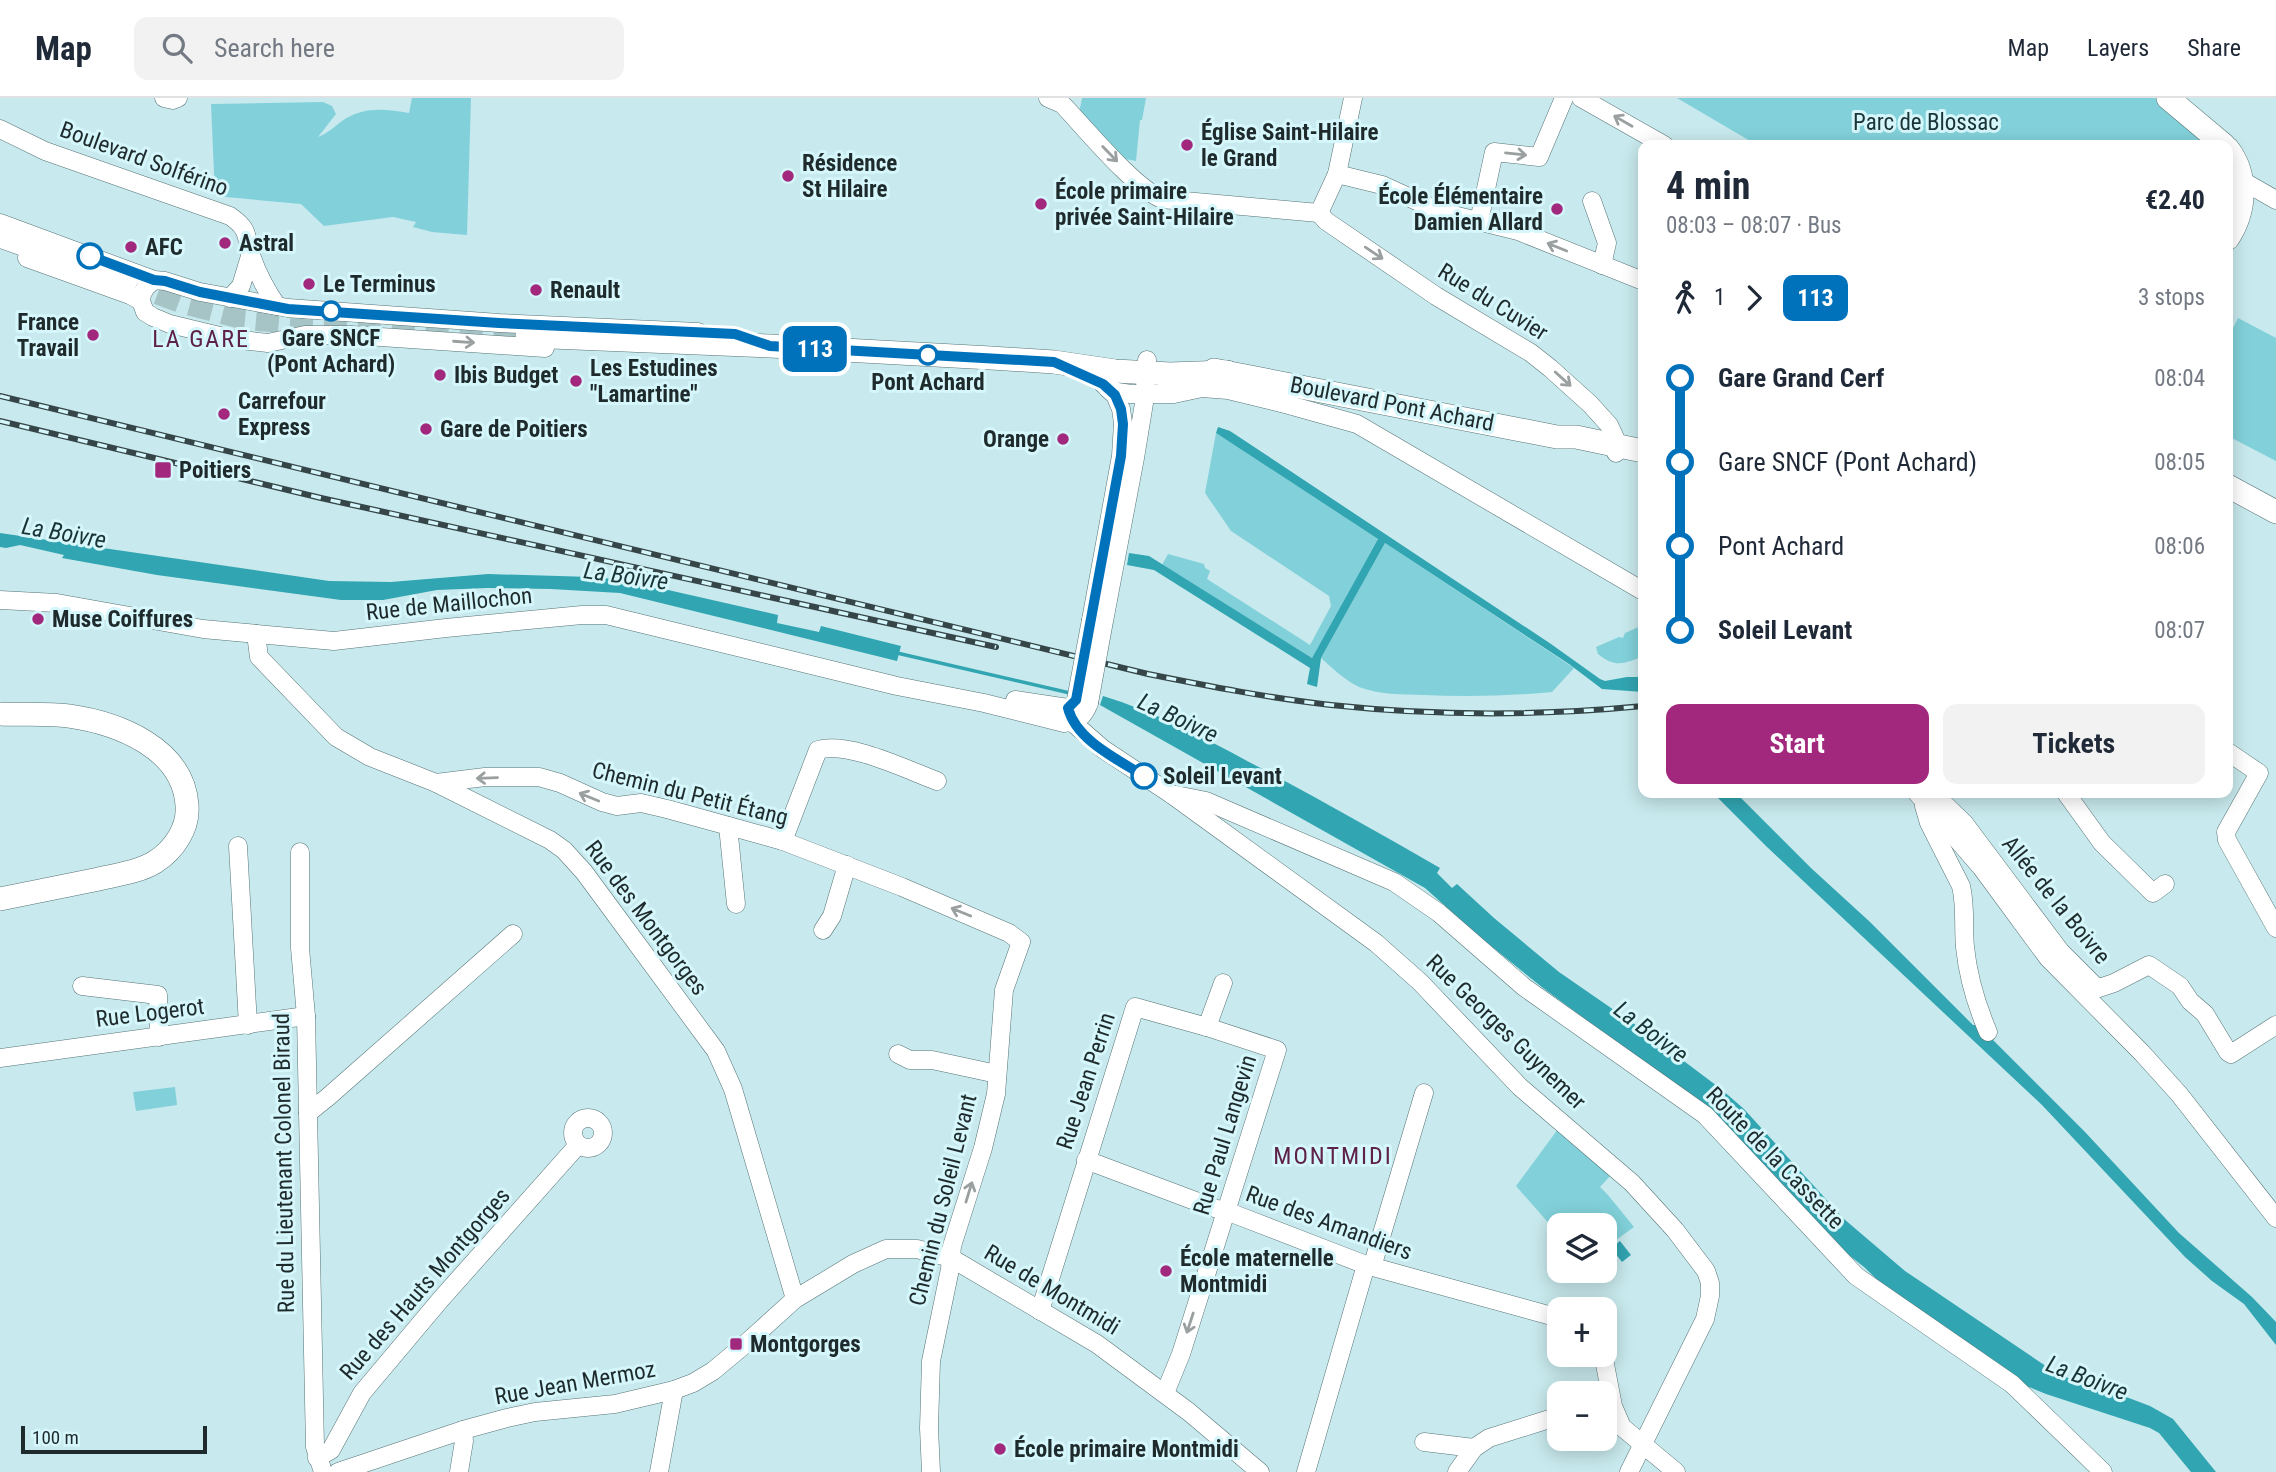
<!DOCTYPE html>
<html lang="en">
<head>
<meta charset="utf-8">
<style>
	:root { --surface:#fff; --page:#f2f2f3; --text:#1f2937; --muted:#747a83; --line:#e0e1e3; --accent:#a2287d }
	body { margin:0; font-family:"Roboto Condensed",sans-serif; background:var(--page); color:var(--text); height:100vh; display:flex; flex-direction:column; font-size:26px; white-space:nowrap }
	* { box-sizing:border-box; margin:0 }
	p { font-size:23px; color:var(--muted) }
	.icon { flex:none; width:38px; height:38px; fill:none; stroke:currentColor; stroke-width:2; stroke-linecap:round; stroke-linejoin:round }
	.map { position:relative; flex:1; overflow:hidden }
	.details { position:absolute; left:1638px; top:42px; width:595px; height:658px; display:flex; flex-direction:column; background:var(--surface); border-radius:14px; box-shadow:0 4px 18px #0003 }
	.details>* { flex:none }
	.badge { padding:0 14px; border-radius:10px; font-size:24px; line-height:46px }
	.tools { position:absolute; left:1547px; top:1115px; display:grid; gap:14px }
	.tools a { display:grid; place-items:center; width:70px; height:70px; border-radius:14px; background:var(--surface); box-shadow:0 4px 18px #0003; font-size:35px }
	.scale { position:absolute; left:21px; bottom:18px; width:186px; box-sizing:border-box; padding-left:7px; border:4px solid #1e2a2c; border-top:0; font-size:19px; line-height:24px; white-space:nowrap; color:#1e2a2c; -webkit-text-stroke:5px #d5f6fa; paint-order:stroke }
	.map>.badge { position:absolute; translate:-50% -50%; box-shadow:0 0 0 4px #fff }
	.legs { display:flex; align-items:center; gap:10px; height:77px; padding:0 28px; font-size:23px }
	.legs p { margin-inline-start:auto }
	.headline { display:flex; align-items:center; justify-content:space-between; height:119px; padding:0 28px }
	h1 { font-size:38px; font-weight:700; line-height:52px }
	.button { display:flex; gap:14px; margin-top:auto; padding:14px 28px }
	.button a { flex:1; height:80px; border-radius:14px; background:var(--accent); color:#fff; font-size:28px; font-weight:700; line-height:80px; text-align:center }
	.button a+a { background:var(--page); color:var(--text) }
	ul { padding:0 28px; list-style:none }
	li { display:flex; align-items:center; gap:24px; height:84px; font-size:26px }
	li i { display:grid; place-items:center; width:10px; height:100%; margin:0 9px; background:currentColor }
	li i::after { content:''; width:18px; height:18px; margin:-9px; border:5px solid; border-radius:50%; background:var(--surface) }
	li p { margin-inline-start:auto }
	li:first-child i { background:linear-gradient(#0000 50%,currentColor 0) }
	li:last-child i { background:linear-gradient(currentColor 50%,#0000 0) }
	header { display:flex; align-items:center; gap:42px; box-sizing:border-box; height:98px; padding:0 35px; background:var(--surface); border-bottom:2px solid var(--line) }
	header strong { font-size:33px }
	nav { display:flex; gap:38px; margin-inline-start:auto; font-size:24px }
	.search { width:490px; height:63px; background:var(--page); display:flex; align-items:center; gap:18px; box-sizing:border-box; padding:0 24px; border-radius:14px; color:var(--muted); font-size:26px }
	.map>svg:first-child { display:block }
	.green { fill:#82d1da }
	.water { fill:#31a5b1 }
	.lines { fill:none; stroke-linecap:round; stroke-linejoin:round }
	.stream { stroke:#31a5b1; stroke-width:3.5 }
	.major-tunnel { stroke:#a6c3c6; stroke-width:23; stroke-dasharray:23 11; stroke-linecap:butt }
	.minor-casing { stroke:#567477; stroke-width:19 }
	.major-casing { stroke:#567477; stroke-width:24 }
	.minor { stroke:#fff; stroke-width:18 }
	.major { stroke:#fff; stroke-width:23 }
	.rail-casing { stroke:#364547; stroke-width:6 }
	.rail { stroke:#d5f6fa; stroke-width:3.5; stroke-dasharray:10; stroke-linecap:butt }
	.minor-bridge-casing { stroke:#567477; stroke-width:19; stroke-linecap:butt }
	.minor-bridge { stroke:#fff; stroke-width:18 }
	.oneway { stroke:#9a9fa0 }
	.line-1-casing { stroke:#fff; stroke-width:16 }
	.line-1 { stroke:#0072bc; stroke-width:10 }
	.poi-dot { fill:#a2287d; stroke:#d5f6fa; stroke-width:2.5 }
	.stop-1-dot { fill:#fff; stroke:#0072bc; stroke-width:3.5 }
	.labels { text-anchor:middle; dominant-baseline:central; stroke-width:6; stroke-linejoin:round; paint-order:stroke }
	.park-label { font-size:23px; fill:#1a3336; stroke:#d5f6fa }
	.poi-label { font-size:23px; font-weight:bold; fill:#1e2a2c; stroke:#d5f6fa; text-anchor:start }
	.street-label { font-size:23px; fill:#1e2a2c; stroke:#d5f6fa }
	.stop-label { font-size:23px; font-weight:bold; fill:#1e2a2c; stroke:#d5f6fa }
	.neighbourhood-label { font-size:24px; letter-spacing:2px; fill:#5e2249; stroke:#d5f6fa }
	.water-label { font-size:24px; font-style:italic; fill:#1a3335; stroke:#d5f6fa }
</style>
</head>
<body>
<header>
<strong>Map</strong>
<div class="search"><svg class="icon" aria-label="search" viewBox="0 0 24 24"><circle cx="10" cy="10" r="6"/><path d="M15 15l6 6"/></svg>Search here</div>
<nav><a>Map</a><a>Layers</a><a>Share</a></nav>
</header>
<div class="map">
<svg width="2276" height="1374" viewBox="0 0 2276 1374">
	<rect width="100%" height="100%" fill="#c8e9ed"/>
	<g class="green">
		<path d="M412 0H471L467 137 432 134 413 129 416 124 393 119 324 128 301 106 215 98 211 6 323 4 332 8 336 16 318 39C328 35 334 29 342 23 363 8 386 11 409 15Z"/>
		<polygon points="1082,0 1146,0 1142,22 1140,22 1136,63 1125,61 1079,15"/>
		<polygon points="1677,0 2157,0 2206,47 1757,47"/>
		<polygon points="2238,220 2276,240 2276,363 2228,338 2228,240"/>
		<polygon points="1216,335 1378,441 1312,560 1162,467 1168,456 1204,466 1205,470 1210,473 1207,481 1310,547 1331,508 1329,498 1231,433 1205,395"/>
		<path d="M1385 445 1574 570 1552 594C1509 598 1466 599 1423 597 1401 596 1380 597 1359 589 1345 582 1332 570 1321 560Z"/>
		<path d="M1643 527V558C1624 566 1615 570 1598 556L1596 549 1619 539 1623 540 1625 535Z"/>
		<polygon points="175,989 177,1007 136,1013 133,994"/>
		<polygon points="1558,1031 1611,1077 1600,1089 1608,1097 1634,1129 1605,1150 1605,1127 1559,1127 1559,1137 1516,1088"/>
	</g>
	<g class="water">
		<polygon points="1218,329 1230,333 1551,546 1600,581 1605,583 1627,579 1643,579 1643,594 1602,591 1569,566 1385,445 1321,560 1317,589 1307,586 1310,570 1154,472 1127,467 1129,455 1149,458 1312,560 1378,441 1216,335"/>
		<polygon points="0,435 329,483 391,484 488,476 592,479 624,482 778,517 777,525 819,534 821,528 901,548 897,563 620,495 551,491 487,490 437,492 383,502 341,502 157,477 62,460 64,457 20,447 6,450 0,449"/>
		<path d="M1103 598C1155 614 1201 638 1249 664 1314 698 1377 734 1440 770L1437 775 1452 790 1457 786 1494 820 1559 874 1640 930 1721 991 1744 1011 1844 1121 1905 1173 2059 1277 2113 1294 2150 1308 2173 1321 2216 1374H2191L2159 1335 2150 1330 2046 1296 2029 1289 2027 1290 1891 1195 1864 1169 1835 1146 1724 1024 1543 890 1481 840 1425 790 1100 607Z"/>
		<polygon points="1713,695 1736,695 1811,770 1870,824 1973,927 1978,927 2085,1034 2179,1135 2252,1199 2276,1224 2276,1247 2244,1206 2212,1183 2185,1159 2042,1007 1766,748"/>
		<polygon points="1620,1143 1631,1157 1622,1164 1611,1150"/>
	</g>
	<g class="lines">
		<polyline class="stream" points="897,555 1070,595"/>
		<polyline class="major-tunnel" points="126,183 182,204 243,220 307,226 527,238"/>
		<defs>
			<g id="minor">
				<polyline points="164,0 173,2 178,0"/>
				<path d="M1048 0 1062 6C1085 30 1134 90 1162 101L1319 115"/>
				<polyline points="1581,0 1664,47"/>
				<path d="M0 31 45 53 230 118C250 132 245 137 251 157 257 175 266 192 277 208"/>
				<polyline points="1337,76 1382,87 1441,114 1518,133 1643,183"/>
				<polyline points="2241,82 2276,102"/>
				<polyline points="1592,103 1607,145 1602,167"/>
				<polyline points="1319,115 1326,123 1436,198 1531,255 1550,270 1590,306 1609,327 1616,342 1616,355"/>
				<polyline points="1319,115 1337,76 1353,0"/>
				<polyline points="1479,123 1494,54 1539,59 1564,0"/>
				<polyline points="0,125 154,182 165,183 200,194 288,210 499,225 698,234"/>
				<polyline points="27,160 130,197 141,203"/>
				<polyline points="154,182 146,189 142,196 141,203 145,214 153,219 170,226 232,241 268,245 305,237 351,237 545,250"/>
				<polyline points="230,200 241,188 251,155"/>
				<polyline points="1103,286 1117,294 1131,296 1174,296 1202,290 1228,292 1289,307 1357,326 1643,493"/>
				<path d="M0 502 57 505 203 531 334 543 446 530 582 517H606L897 588 984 605 1064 625C1078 624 1084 618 1089 605"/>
				<polyline points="1091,522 1121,358 1123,325 1121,311 1115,297 1107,290"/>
				<polyline points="1104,523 1135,360 1144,305 1147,262"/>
				<polyline points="256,536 259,559 336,639 370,659 436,685 550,742 564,752 584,774 716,953 733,991 795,1201"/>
				<polyline points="1015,602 1068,610"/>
				<polyline points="1072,624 1103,651 1171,696 1376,845 1420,884 1520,989 1632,1085 1675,1132 1706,1173 1710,1185 1710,1198 1705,1221 1629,1374"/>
				<polyline points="2228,654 2259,675 2226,734 2227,742 2276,830"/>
				<polyline points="436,685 485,679 539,679 560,685 602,704 617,708 641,705 667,711 783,743 902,789 1009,835 1021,844 1004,892 996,996 983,1050 952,1148 950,1171 931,1263 929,1330 931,1374"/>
				<polyline points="1917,695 1981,769 2048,860 2142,955 2179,996 2276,1120"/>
				<polyline points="1933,695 1964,725 2060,853 2094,887 2099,890 2114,885 2149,867 2180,888 2190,903 2205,916 2228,954 2231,956 2276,927"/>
				<polyline points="2066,695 2102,745 2153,795 2165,786"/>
				<polyline points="1171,696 1206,703 1394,784 1439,815 1524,889 1705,1017 1856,1178 2012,1286 2103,1374"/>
				<path d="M1924 708 1929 725 1961 788C1966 808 1963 829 1965 849 1968 879 1976 906 1988 934"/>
				<polyline points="728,728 736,806"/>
				<path d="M783 743 818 652C849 643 907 672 937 683"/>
				<polyline points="238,748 248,927"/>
				<polyline points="300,754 300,850 306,918 315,1349 323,1374"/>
				<polyline points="823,832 832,818 847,767"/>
				<polyline points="82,888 158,897 159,939"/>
				<polyline points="1207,929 1223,885"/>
				<polyline points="898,956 910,962 932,962 997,976"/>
				<polyline points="0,960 306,918"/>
				<polyline points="308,1015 328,999 513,836"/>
				<circle cx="588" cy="1035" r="15"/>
				<polyline points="1086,1062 1214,1110 1234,1116 1366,1167 1559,1220"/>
				<polyline points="1372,1169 1424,995"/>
				<polyline points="1040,1213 1135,909 1207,929 1277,952 1181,1256 1165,1295"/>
				<polyline points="1603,1256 1613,1308 1622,1329 1676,1374"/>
				<polyline points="1424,1344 1474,1350"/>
				<polyline points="317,1360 331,1352 362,1295 441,1201 578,1047"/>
				<polyline points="338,1374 463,1332 507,1320 535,1314 615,1306 674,1292 693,1285 713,1273 743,1248 795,1201 853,1166 886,1151 917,1151 951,1160 1097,1246 1189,1314 1260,1374"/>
				<polyline points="459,1374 464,1343 463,1332"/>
				<polyline points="659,1374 674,1292"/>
				<polyline points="1306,1374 1366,1167"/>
				<polyline points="1457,1374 1474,1350 1489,1340 1559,1318"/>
			</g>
			<g id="major">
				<polyline points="2168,0 2224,47"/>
				<path d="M2228 51C2248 77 2246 113 2228 140"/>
				<polyline points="0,138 126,183"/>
				<polyline points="527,238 770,248 991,260 1054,264 1115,273 1170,276 1227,274"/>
				<polyline points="1214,272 1557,339 1576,339 1643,353"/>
				<polyline points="2228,388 2276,414"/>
				<path d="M0 616C23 617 46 615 69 618 118 625 183 650 187 707 189 730 174 752 155 764 137 775 114 777 94 782 63 788 31 795 0 801"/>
			</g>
		</defs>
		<use href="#minor" class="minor-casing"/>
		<use href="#major" class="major-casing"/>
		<use href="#minor" class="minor"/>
		<use href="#major" class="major"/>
		<defs>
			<g id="rail">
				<path d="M0 298 1148 576C1208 588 1269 600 1331 607 1435 618 1539 618 1643 608"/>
				<polyline points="0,323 321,400 996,549"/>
			</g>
		</defs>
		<use href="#rail" class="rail-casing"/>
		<use href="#rail" class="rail"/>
		<defs>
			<g id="minor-bridge">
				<polyline points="1076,602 1091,522"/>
				<polyline points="1089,605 1104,523"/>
			</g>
		</defs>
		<use href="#minor-bridge" class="minor-bridge-casing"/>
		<use href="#minor-bridge" class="minor-bridge"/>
	</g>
	<defs><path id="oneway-shaft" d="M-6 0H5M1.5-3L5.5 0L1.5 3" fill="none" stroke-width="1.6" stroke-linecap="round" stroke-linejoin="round" transform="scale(1.75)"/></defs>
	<g class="oneway">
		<use href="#oneway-shaft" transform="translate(1623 23) rotate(-150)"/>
		<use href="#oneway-shaft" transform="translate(1110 56) rotate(46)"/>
		<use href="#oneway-shaft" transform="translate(1516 56) rotate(6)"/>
		<use href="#oneway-shaft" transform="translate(1557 149) rotate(-158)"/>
		<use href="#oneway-shaft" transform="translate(1374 155) rotate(34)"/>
		<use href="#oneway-shaft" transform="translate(464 244) rotate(4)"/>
		<use href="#oneway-shaft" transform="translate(1563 281) rotate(42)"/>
		<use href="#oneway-shaft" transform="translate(487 680) rotate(178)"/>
		<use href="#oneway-shaft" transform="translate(589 699) rotate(-158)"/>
		<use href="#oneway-shaft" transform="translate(961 814) rotate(-158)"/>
		<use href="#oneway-shaft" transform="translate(969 1094) rotate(-73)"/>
		<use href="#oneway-shaft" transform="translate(1190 1225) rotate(108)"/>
	</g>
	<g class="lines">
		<defs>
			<path id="line-1" d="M90 158 154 182 165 183 200 194 288 211 499 225 735 236 770 248 1054 264 1103 286 1115 297 1121 311 1123 326 1121 358 1076 602 1068 610C1076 642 1117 661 1144 678"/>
		</defs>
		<use href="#line-1" class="line-1-casing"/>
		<use href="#line-1" class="line-1"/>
	</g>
	<g class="poi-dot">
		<circle cx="1187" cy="47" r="7"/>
		<circle cx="788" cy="78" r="7"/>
		<circle cx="1041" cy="106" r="7"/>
		<circle cx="1557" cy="111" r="7"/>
		<circle cx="225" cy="145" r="7"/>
		<circle cx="131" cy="149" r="7"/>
		<circle cx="309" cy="186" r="7"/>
		<circle cx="536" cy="192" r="7"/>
		<circle cx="93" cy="237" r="7"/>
		<circle cx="440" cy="277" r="7"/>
		<circle cx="576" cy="283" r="7"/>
		<circle cx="224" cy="316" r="7"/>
		<circle cx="426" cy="331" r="7"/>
		<circle cx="1063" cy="341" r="7"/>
		<rect x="154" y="363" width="18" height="18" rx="3.5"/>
		<circle cx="38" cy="521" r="7"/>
		<circle cx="1166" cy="1173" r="7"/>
		<rect x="729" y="1239" width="14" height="14" rx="3.5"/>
		<circle cx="1000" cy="1351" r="7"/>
	</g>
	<g class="stop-1-dot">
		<circle cx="90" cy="158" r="12"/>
		<circle cx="331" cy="213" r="9"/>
		<circle cx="928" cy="257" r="9"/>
		<circle cx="1144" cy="678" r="12"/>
	</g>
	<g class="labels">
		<g class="park-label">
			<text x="1926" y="24">Parc de Blossac</text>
		</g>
		<g class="poi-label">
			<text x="1201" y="34">Église Saint-Hilaire<tspan x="1201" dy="26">le Grand</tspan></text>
			<text x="802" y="65">Résidence<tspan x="802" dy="26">St Hilaire</tspan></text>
			<text x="1055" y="93">École primaire<tspan x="1055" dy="26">privée Saint-Hilaire</tspan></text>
			<text x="1543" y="98" text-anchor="end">École Élémentaire<tspan x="1543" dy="26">Damien Allard</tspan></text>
			<text x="239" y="145">Astral</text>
			<text x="145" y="149">AFC</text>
			<text x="323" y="186">Le Terminus</text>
			<text x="550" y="192">Renault</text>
			<text x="79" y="224" text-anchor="end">France<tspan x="79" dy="26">Travail</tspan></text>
			<text x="590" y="270">Les Estudines<tspan x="590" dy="26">"Lamartine"</tspan></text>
			<text x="454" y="277">Ibis Budget</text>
			<text x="238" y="303">Carrefour<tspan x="238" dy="26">Express</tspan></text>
			<text x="440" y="331">Gare de Poitiers</text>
			<text x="1049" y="341" text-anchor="end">Orange</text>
			<text x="179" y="372">Poitiers</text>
			<text x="52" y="521">Muse Coiffures</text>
			<text x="1180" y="1160">École maternelle<tspan x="1180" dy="26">Montmidi</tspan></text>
			<text x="750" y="1246">Montgorges</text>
			<text x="1014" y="1351">École primaire Montmidi</text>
		</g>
		<g class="street-label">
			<text transform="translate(144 61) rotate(20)">Boulevard Solférino</text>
			<text transform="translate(1493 204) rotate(32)">Rue du Cuvier</text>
			<text transform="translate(1392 306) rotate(11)">Boulevard Pont Achard</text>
			<text transform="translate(449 506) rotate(-6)">Rue de Maillochon</text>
			<text transform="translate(690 696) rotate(14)">Chemin du Petit Étang</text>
			<text transform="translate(2056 802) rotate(51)">Allée de la Boivre</text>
			<text transform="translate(646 820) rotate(53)">Rue des Montgorges</text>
			<text transform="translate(150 915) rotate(-7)">Rue Logerot</text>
			<text transform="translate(1506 934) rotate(44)">Rue Georges Guynemer</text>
			<text transform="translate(1086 983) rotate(-72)">Rue Jean Perrin</text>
			<text transform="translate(1225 1037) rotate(-73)">Rue Paul Langevin</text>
			<text transform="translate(1775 1060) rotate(46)">Route de la Cassette</text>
			<text transform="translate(284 1065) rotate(-91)">Rue du Lieutenant Colonel Biraud</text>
			<text transform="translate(943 1102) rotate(-76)">Chemin du Soleil Levant</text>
			<text transform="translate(1329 1125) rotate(20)">Rue des Amandiers</text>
			<text transform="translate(425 1186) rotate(-49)">Rue des Hauts Montgorges</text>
			<text transform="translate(1052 1192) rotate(31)">Rue de Montmidi</text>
			<text transform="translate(575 1285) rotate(-10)">Rue Jean Mermoz</text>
		</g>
		<g class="stop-label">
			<text x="331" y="240">Gare SNCF<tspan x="331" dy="26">(Pont Achard)</tspan></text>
			<text x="928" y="284">Pont Achard</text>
			<text x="1163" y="678" text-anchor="start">Soleil Levant</text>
		</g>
		<g class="neighbourhood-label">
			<text x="201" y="241">LA GARE</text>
			<text x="1333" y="1058">MONTMIDI</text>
		</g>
		<g class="water-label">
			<text transform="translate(64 435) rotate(10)">La Boivre</text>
			<text transform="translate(626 478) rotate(8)">La Boivre</text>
			<text transform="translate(1178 620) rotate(25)">La Boivre</text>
			<text transform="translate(1651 934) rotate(37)">La Boivre</text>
			<text transform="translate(2087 1280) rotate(21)">La Boivre</text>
		</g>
	</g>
</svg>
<div class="tools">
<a><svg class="icon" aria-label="layers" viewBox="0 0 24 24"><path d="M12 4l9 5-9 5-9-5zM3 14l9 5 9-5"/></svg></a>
<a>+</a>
<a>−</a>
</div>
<div class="scale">100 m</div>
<b class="badge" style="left:815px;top:251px;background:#0072bc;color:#fff">113</b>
<section class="details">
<div class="headline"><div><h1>4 min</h1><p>08:03 – 08:07 · Bus</p></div><b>€2.40</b></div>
<div class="legs"><svg class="icon" aria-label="walk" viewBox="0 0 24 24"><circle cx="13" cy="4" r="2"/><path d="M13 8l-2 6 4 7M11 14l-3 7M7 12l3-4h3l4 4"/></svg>1<svg class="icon" aria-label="forward" viewBox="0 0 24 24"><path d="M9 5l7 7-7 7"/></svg><b class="badge" style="background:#0072bc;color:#fff">113</b><p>3 stops</p></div>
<ul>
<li><i style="color:#0072bc"></i><b>Gare Grand Cerf</b><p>08:04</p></li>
<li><i style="color:#0072bc"></i><span>Gare SNCF (Pont Achard)</span><p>08:05</p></li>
<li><i style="color:#0072bc"></i><span>Pont Achard</span><p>08:06</p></li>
<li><i style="color:#0072bc"></i><b>Soleil Levant</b><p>08:07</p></li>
</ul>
<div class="button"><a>Start</a><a>Tickets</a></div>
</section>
</div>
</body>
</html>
